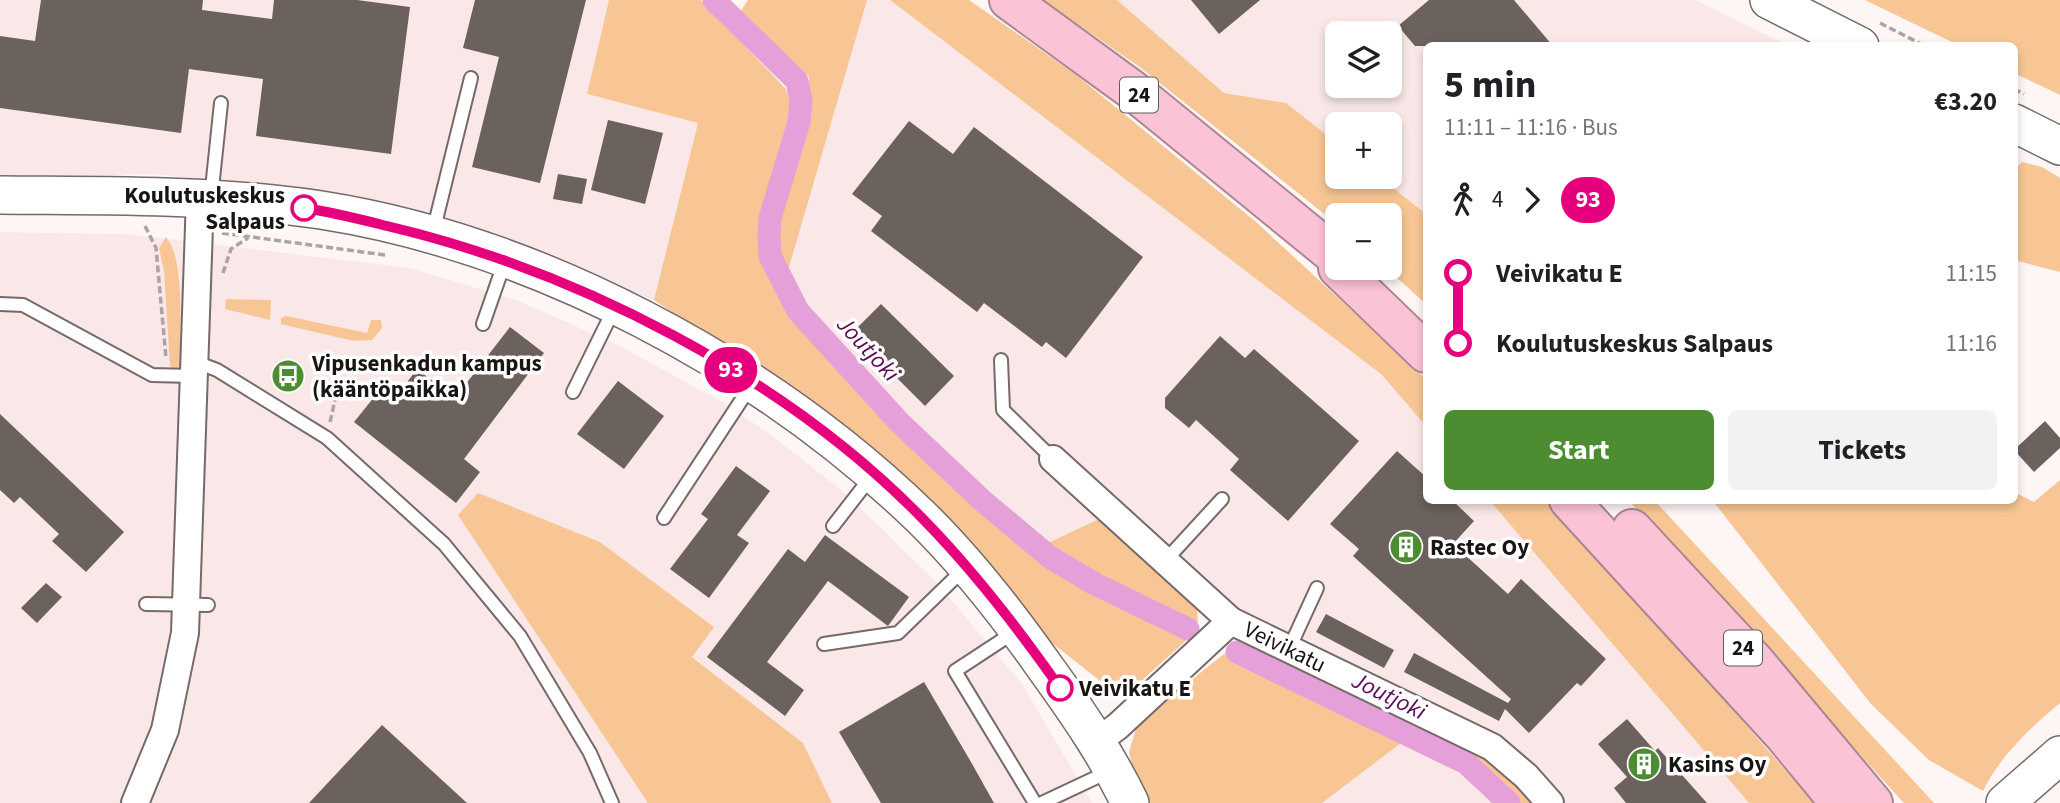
<!DOCTYPE html>
<html lang="en">
<head>
<meta charset="utf-8">
<style>
	:root { --surface:#fff; --page:#f2f2f2; --text:#202124; --muted:#757577; --accent:#4b8d30 }
	body { margin:0; font-family:"Source Sans 3",sans-serif; background:var(--page); color:var(--text); height:100vh; display:flex; flex-direction:column; font-size:26px; white-space:nowrap }
	* { box-sizing:border-box; margin:0 }
	p { font-size:23px; color:var(--muted) }
	.icon { flex:none; width:38px; height:38px; fill:none; stroke:currentColor; stroke-width:2; stroke-linecap:round; stroke-linejoin:round }
	.map { position:relative; flex:1; overflow:hidden }
	.panel { position:absolute; left:1423px; top:42px; width:595px; height:462px; display:flex; flex-direction:column; background:var(--surface); border-radius:10px; box-shadow:0 4px 10px #0003 }
	.panel>* { flex:none }
	.badge { padding:0 14px; border-radius:23px; font-size:24px; line-height:46px }
	.controls { position:absolute; left:1325px; top:21px; display:grid; gap:14px }
	.controls a { display:grid; place-items:center; width:77px; height:77px; border-radius:10px; background:var(--surface); box-shadow:0 4px 10px #0003; font-size:35px }
	.map>.badge { position:absolute; translate:-50% -50%; box-shadow:0 0 0 4px #fff }
	.legs { display:flex; align-items:center; gap:10px; height:77px; padding:0 21px; font-size:23px }
	.legs p { margin-inline-start:auto }
	.head { display:flex; align-items:center; justify-content:space-between; height:119px; padding:0 21px }
	h1 { font-size:38px; font-weight:700; line-height:52px }
	.primary-button { display:flex; gap:14px; margin-top:auto; padding:14px 21px }
	.primary-button a { flex:1; height:80px; border-radius:10px; background:var(--accent); color:#fff; font-size:28px; font-weight:700; line-height:80px; text-align:center }
	.primary-button a+a { background:var(--page); color:var(--text) }
	ul { padding:0 21px; list-style:none }
	li { display:flex; align-items:center; gap:24px; height:70px; font-size:26px }
	li i { display:grid; place-items:center; width:10px; height:100%; margin:0 9px; background:currentColor }
	li i::after { content:''; width:18px; height:18px; margin:-9px; border:5px solid; border-radius:50%; background:var(--surface) }
	li p { margin-inline-start:auto }
	li:first-child i { background:linear-gradient(#0000 50%,currentColor 0) }
	li:last-child i { background:linear-gradient(currentColor 50%,#0000 0) }
	.map>svg:first-child { display:block }
	.built { fill:#f9e8e7; fill-rule:evenodd }
	.green { fill:#f7c694 }
	.lines { fill:none; stroke-linecap:round; stroke-linejoin:round }
	.canal { stroke:#e5a0d9; stroke-width:23 }
	.building { fill:#6b615d }
	.lane-casing { stroke:#756a69; stroke-width:16 }
	.street-casing { stroke:#756a69; stroke-width:30 }
	.secondary-casing { stroke:#756a69; stroke-width:40 }
	.highway-casing { stroke:#ab8692; stroke-width:42 }
	.path { stroke:#aba4a3; stroke-width:3.5; stroke-dasharray:7 3.5; stroke-linecap:butt }
	.lane { stroke:#fff; stroke-width:12 }
	.street { stroke:#fff; stroke-width:26 }
	.secondary { stroke:#fff; stroke-width:37 }
	.highway { stroke:#fac3d6; stroke-width:38 }
	.line-1-casing { stroke:#fff; stroke-width:16 }
	.line-1 { stroke:#e6007e; stroke-width:10 }
	.stop-1-dot { fill:#fff; stroke:#e6007e; stroke-width:3.5 }
	.labels { text-anchor:middle; dominant-baseline:central; stroke-width:7; stroke-linejoin:round; paint-order:stroke }
	.shield { fill:#fff; stroke:#5e5b5b; stroke-width:2 }
	.shield-label { font-size:21px; font-weight:bold; fill:#191515 }
	.stop-label { font-size:23px; font-weight:bold; fill:#191515; stroke:#fff; text-anchor:end }
	.poi-label { font-size:23px; font-weight:bold; fill:#191515; stroke:#fff; text-anchor:start }
	.street-label { font-size:23px; fill:#191515; stroke:#fff }
	.water-label { font-size:24px; font-style:italic; fill:#5e0c56; stroke:#fff }
</style>
</head>
<body>
<div class="map">
<svg width="2060" height="803" viewBox="0 0 2060 803">
	<rect width="100%" height="100%" fill="#fef6f5"/>
	<g class="built">
		<polygon points="0,0 609,0 587,94 698,123 654,300 465,227 330,194 153,174 0,178"/>
		<polygon points="867,0 890,0 1381,374 1426,426 1426,500 1490,501 1749,803 1563,803 1534,770 1236,613 1103,517 1046,544 1009,513 890,403 827,337 798,300 787,274"/>
		<path d="M1117 0H1695L1787 45 1426 46V214L1379 177H1390V124H1337V143L1286 103 1224 93ZM1337 33H1390V86H1337Z"/>
		<polygon points="0,232 126,234 410,268 516,300 616,344 724,403 768,433 844,492 936,582 1022,684 1092,803 832,803 803,743 692,656 713,626 600,542 638,784 648,803 0,803"/>
		<polygon points="1405,740 1463,766 1502,803 1322,803"/>
	</g>
	<g class="green">
		<polygon points="609,0 701,0 786,89 793,110 761,219 761,256 784,306 854,387 959,489 1040,562 1188,639 1122,698 1052,643 965,540 824,415 654,300 698,123 587,94"/>
		<polygon points="748,0 867,0 787,274 780,254 776,220 808,118 809,77 740,12"/>
		<polygon points="890,0 969,0 1075,74 1256,222 1426,379 1426,426 1381,374"/>
		<polygon points="1043,0 1117,0 1224,93 1286,103 1337,143 1337,177 1379,177 1426,214 1426,304 1386,268 1390,268 1390,215 1337,215 1337,224 1141,68"/>
		<polygon points="1865,0 2060,0 2060,95 2014,73 2014,46 1958,45"/>
		<polygon points="2022,162 2042,167 2060,178 2060,272 2014,260 2014,170"/>
		<path d="M166 237C186 260 179 336 180 367L175 370 170 366 164 271 159 248Z"/>
		<polygon points="226,299 271,300 270,320 225,309"/>
		<polygon points="286,316 367,333 371,320 381,320 382,328 372,340 354,341 281,324 281,318"/>
		<path d="M2060 480V703C2030 728 2000 756 1983 791L1929 760 1871 704 1713 501 2014 500V492L2034 502Z"/>
		<polygon points="478,493 600,542 714,627 692,657 803,743 832,803 648,803 458,515"/>
		<polygon points="1490,501 1546,501 1622,583 1814,803 1749,803"/>
		<polygon points="1629,501 1655,501 1934,803 1904,803"/>
		<path d="M1103 517 1197 606 1198 628C1146 603 1089 583 1046 544Z"/>
		<polygon points="1257,643 1470,747 1500,768 1535,803 1515,803 1468,759 1232,646"/>
		<polygon points="1224,654 1405,740 1322,803 1147,803 1136,782 1129,752 1138,722"/>
	</g>
	<g class="lines">
		<g class="canal">
			<polyline points="714,0 797,81 801,101 799,122 770,218 769,235 770,256 798,311 899,422 984,502 1051,558 1095,584 1188,629"/>
			<polyline points="1237,652 1466,763 1509,803"/>
		</g>
	</g>
	<g class="building">
		<polygon points="41,0 203,0 202,10 272,19 274,0 357,0 410,7 391,154 256,136 263,79 189,69 181,133 0,108 0,36 35,41"/>
		<polygon points="475,0 586,0 540,183 472,167 499,57 463,48"/>
		<polygon points="1191,0 1260,0 1219,34"/>
		<polygon points="1429,0 1514,0 1553,46 1415,46 1398,26"/>
		<polygon points="608,120 663,133 645,204 591,190"/>
		<polygon points="909,121 953,154 974,127 1143,257 1066,358 1046,342 1042,347 984,303 977,312 871,231 882,216 852,194"/>
		<polygon points="558,174 587,179 582,204 553,199"/>
		<polygon points="881,304 954,376 925,406 852,333"/>
		<polygon points="510,327 544,353 464,459 480,472 456,503 354,422 379,391 392,402 417,369 455,398"/>
		<polygon points="1220,336 1245,358 1254,349 1359,441 1288,521 1230,470 1239,459 1196,420 1189,428 1165,408 1165,398"/>
		<polygon points="618,381 664,416 624,469 577,434"/>
		<polygon points="0,414 124,532 86,572 52,541 59,534 20,497 14,503 0,490"/>
		<polygon points="2045,421 2060,438 2060,448 2034,472 2014,450"/>
		<polygon points="1397,451 1426,477 1426,500 1452,500 1474,521 1453,544 1508,594 1521,579 1606,659 1581,686 1577,683 1529,733 1505,709 1499,721 1404,672 1414,653 1508,703 1511,699 1353,556 1359,549 1330,524"/>
		<polygon points="736,466 770,491 737,535 749,543 709,598 670,569 708,519 701,514"/>
		<polygon points="825,535 909,597 888,626 828,581 767,662 804,690 785,716 707,657 788,549 805,562"/>
		<polygon points="46,583 62,597 37,623 21,608"/>
		<polygon points="1326,614 1394,650 1384,668 1316,632"/>
		<polygon points="924,682 971,762 994,803 881,803 839,732"/>
		<polygon points="1627,719 1655,751 1658,748 1707,803 1626,803 1614,788 1627,777 1598,744"/>
		<polygon points="382,725 467,803 309,803"/>
	</g>
	<g class="lines">
		<defs>
			<g id="lane">
				<polyline points="211,198 221,103"/>
				<polyline points="433,232 471,78"/>
				<polyline points="0,304 23,305 152,375 192,376"/>
				<polyline points="483,324 505,261"/>
				<polyline points="1001,360 1003,410 1053,459"/>
				<polyline points="193,361 217,370 327,438 444,544 520,636 590,753 612,803"/>
				<polyline points="573,392 614,309"/>
				<polyline points="664,518 750,387"/>
				<polyline points="833,526 871,477"/>
				<polyline points="1165,561 1222,499"/>
				<polyline points="146,604 208,605"/>
				<polyline points="1016,631 955,671 1035,803"/>
				<polyline points="824,644 898,633 964,569"/>
				<polyline points="1289,649 1317,588"/>
				<polyline points="1042,803 1110,771"/>
			</g>
			<g id="street">
				<polyline points="1053,459 1231,621 1118,726 1098,741"/>
				<polyline points="1231,621 1492,747 1526,776 1550,803"/>
				<polyline points="135,803 165,730 185,633 200,197"/>
			</g>
			<g id="secondary">
				<polyline points="1769,0 1860,46"/>
				<polyline points="2014,123 2060,146"/>
				<path d="M0 195C108 196 214 194 321 210 537 244 764 365 921 517 968 563 1009 616 1047 670 1078 713 1107 755 1130 803"/>
				<polyline points="2005,803 2060,755"/>
			</g>
			<g id="highway">
				<polyline points="1009,0 1131,89 1337,257"/>
				<polyline points="1338,268 1426,353"/>
				<polyline points="1569,500 1783,734 1840,803"/>
				<polyline points="1632,529 1756,663 1873,803"/>
			</g>
		</defs>
		<use href="#lane" class="lane-casing"/>
		<use href="#street" class="street-casing"/>
		<use href="#secondary" class="secondary-casing"/>
		<use href="#highway" class="highway-casing"/>
		<g class="path">
			<polyline points="1880,23 1925,46"/>
			<polyline points="2014,89 2024,94"/>
			<polyline points="145,226 156,248 166,358"/>
			<polyline points="222,233 385,255"/>
			<polyline points="223,273 231,249 248,238"/>
			<polyline points="330,422 335,400"/>
		</g>
		<use href="#lane" class="lane"/>
		<use href="#street" class="street"/>
		<use href="#secondary" class="secondary"/>
		<use href="#highway" class="highway"/>
	</g>
	<g class="lines">
		<defs>
			<path id="line-1" d="M304 208C332 212 359 219 387 226 578 271 785 377 923 519 974 571 1018 628 1060 688"/>
		</defs>
		<use href="#line-1" class="line-1-casing"/>
		<use href="#line-1" class="line-1"/>
	</g>
	<defs>
		<symbol id="bus-disc" viewBox="-11 -11 22 22"><circle r="9.5" fill="#4b8d30" stroke="#fff"/><path d="M-5-6H5V4H4V6H2V4H-2V6H-4V4H-5ZM-3.5-4V0h7V-4ZM-3.5 1.2v1.5H-2V1.2ZM2 1.2v1.5H3.5V1.2Z" fill="#fff"/></symbol>
		<symbol id="building-disc" viewBox="-11 -11 22 22"><circle r="9.5" fill="#4b8d30" stroke="#fff"/><path d="M-4-6H4V6H1V3H-1V6H-4ZM-2.5-4.3h1.7v1.8h-1.7ZM.8-4.3h1.7v1.8H.8ZM-2.5-1h1.7V.8h-1.7ZM.8-1h1.7V.8H.8Z" fill="#fff"/></symbol>
	</defs>
	<g fill-rule="evenodd">
		<use href="#bus-disc" x="269" y="357" width="38" height="38"/>
		<use href="#building-disc" x="1387" y="528" width="38" height="38"/>
		<use href="#building-disc" x="1625" y="745" width="38" height="38"/>
	</g>
	<g class="stop-1-dot">
		<circle cx="304" cy="208" r="12"/>
		<circle cx="1060" cy="688" r="12"/>
	</g>
	<g class="labels">
		<g class="shield">
			<rect x="1120" y="77.5" width="38" height="35" rx="5"/>
			<rect x="1724" y="630.5" width="38" height="35" rx="5"/>
		</g>
		<g class="shield-label">
			<text x="1139" y="95">24</text>
			<text x="1743" y="648">24</text>
		</g>
		<g class="stop-label">
			<text x="285" y="195">Koulutuskeskus<tspan x="285" dy="26">Salpaus</tspan></text>
			<text x="1079" y="688" text-anchor="start">Veivikatu E</text>
		</g>
		<g class="poi-label">
			<text x="312" y="363">Vipusenkadun kampus<tspan x="312" dy="26">(kääntöpaikka)</tspan></text>
			<text x="1430" y="547">Rastec Oy</text>
			<text x="1668" y="764">Kasins Oy</text>
		</g>
		<g class="street-label">
			<text transform="translate(1285 647) rotate(26)">Veivikatu</text>
		</g>
		<g class="water-label">
			<text transform="translate(868 349) rotate(47)">Joutjoki</text>
			<text transform="translate(1389 696) rotate(26)">Joutjoki</text>
		</g>
	</g>
</svg>
<div class="controls">
<a><svg class="icon" aria-label="layers" viewBox="0 0 24 24"><path d="M12 4l9 5-9 5-9-5zM3 14l9 5 9-5"/></svg></a>
<a>+</a>
<a>−</a>
</div>
<b class="badge" style="left:731px;top:370px;background:#e6007e;color:#fff">93</b>
<section class="panel">
<div class="head"><div><h1>5 min</h1><p>11:11 – 11:16 · Bus</p></div><b>€3.20</b></div>
<div class="legs"><svg class="icon" aria-label="walk" viewBox="0 0 24 24"><circle cx="13" cy="4" r="2"/><path d="M13 8l-2 6 4 7M11 14l-3 7M7 12l3-4h3l4 4"/></svg>4<svg class="icon" aria-label="forward" viewBox="0 0 24 24"><path d="M9 5l7 7-7 7"/></svg><b class="badge" style="background:#e6007e;color:#fff">93</b></div>
<ul>
<li><i style="color:#e6007e"></i><b>Veivikatu E</b><p>11:15</p></li>
<li><i style="color:#e6007e"></i><b>Koulutuskeskus Salpaus</b><p>11:16</p></li>
</ul>
<div class="primary-button"><a>Start</a><a>Tickets</a></div>
</section>
</div>
</body>
</html>
